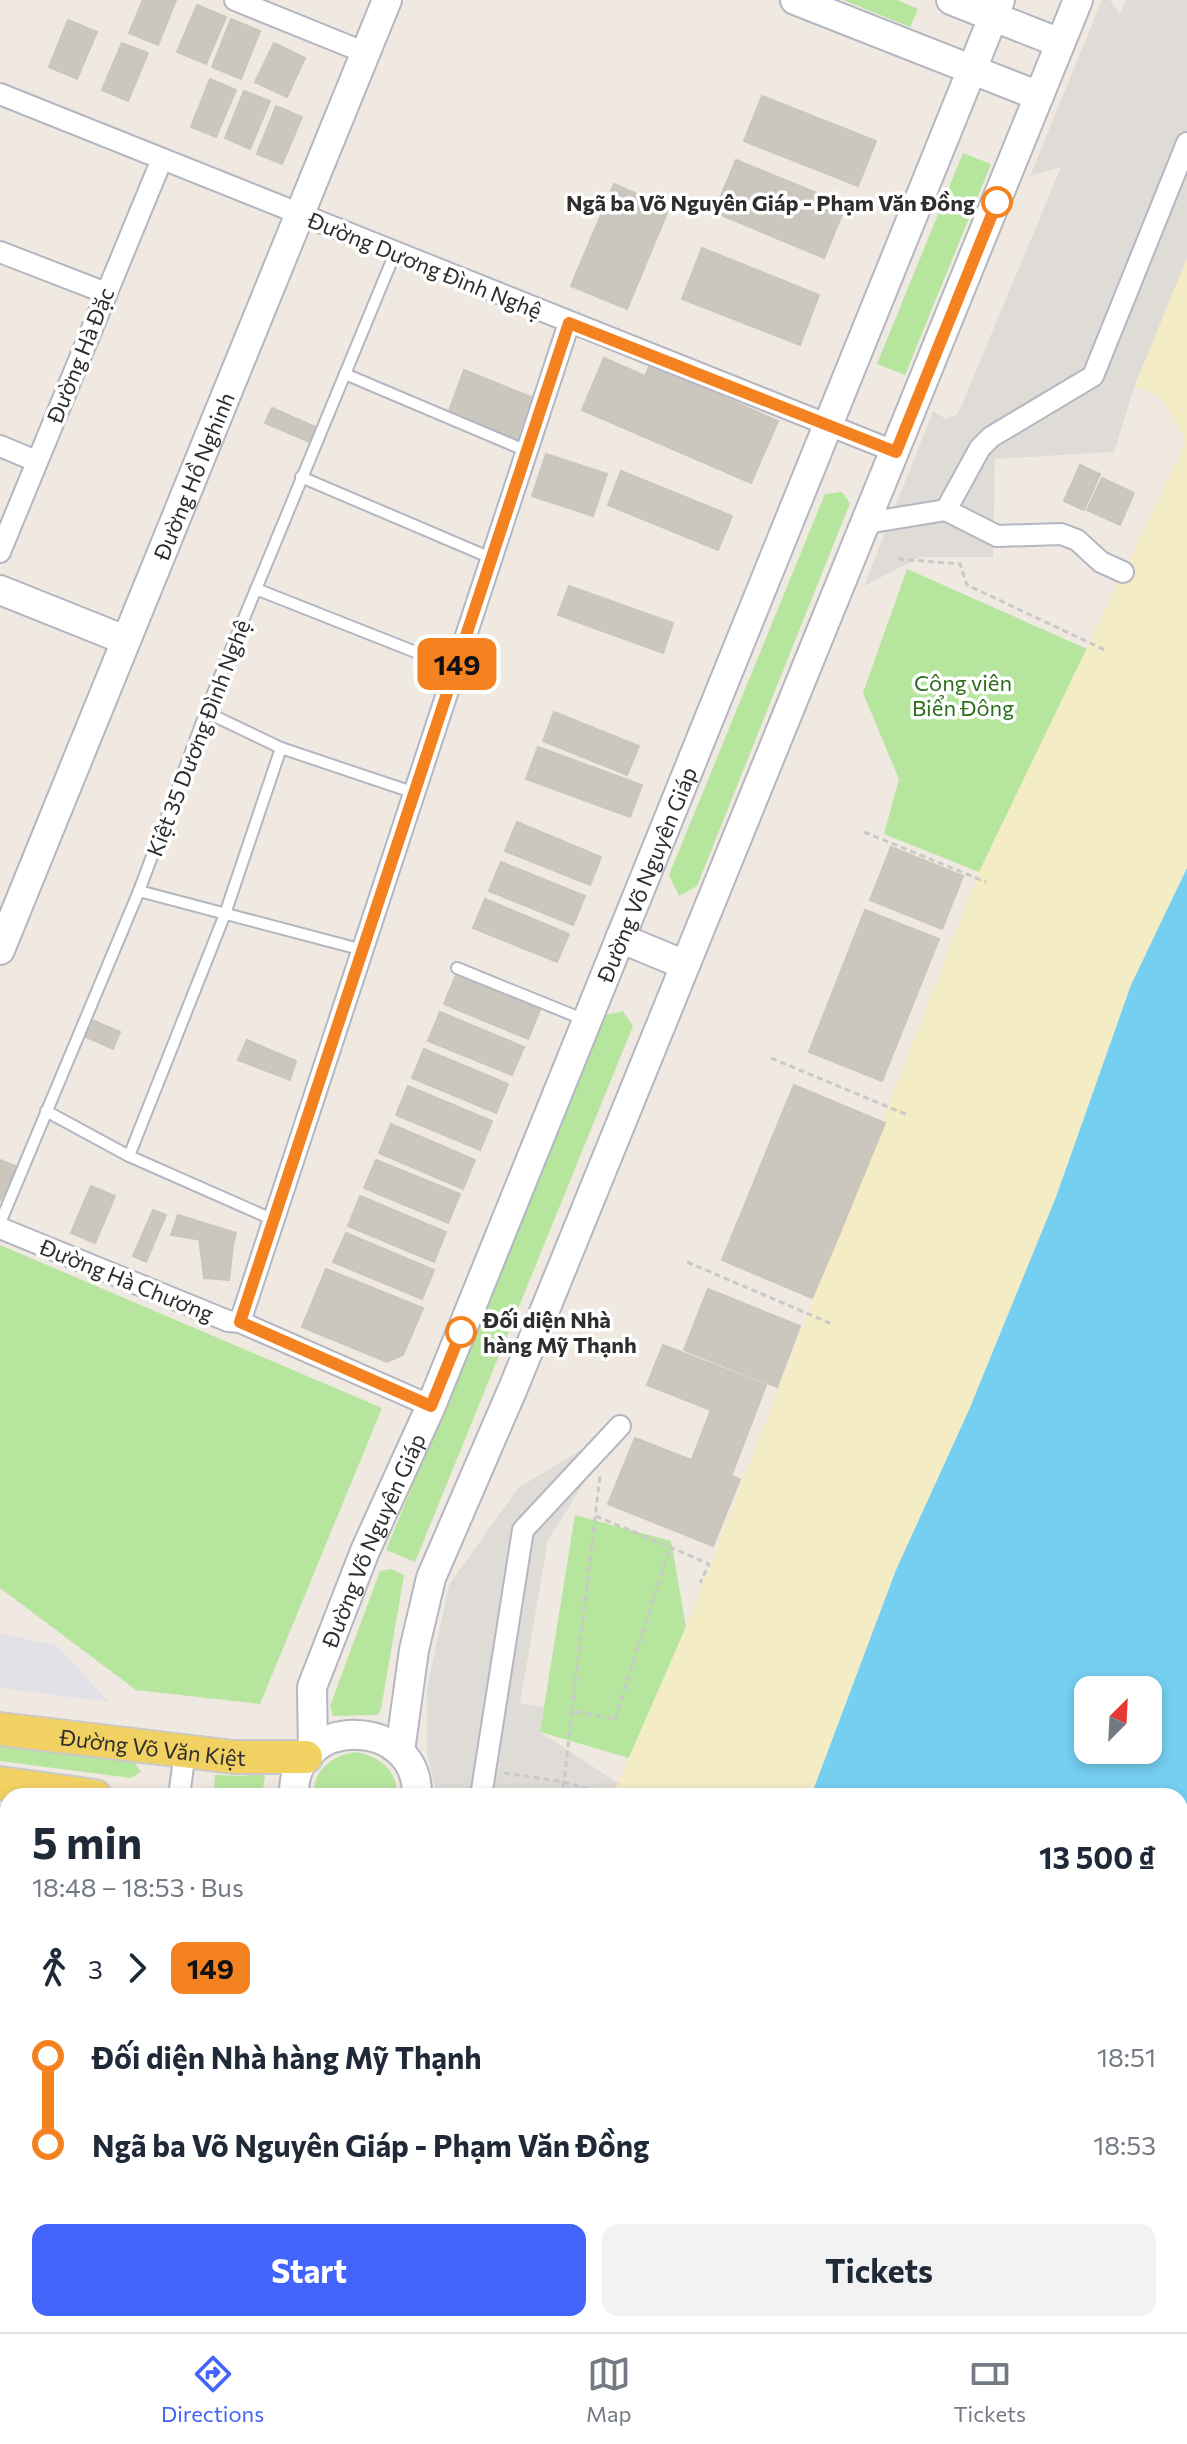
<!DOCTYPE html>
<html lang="en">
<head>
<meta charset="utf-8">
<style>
	:root { --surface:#fff; --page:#f2f2f3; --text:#1f2937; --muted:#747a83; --line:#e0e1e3; --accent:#4264fb }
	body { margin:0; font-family:Commissioner,sans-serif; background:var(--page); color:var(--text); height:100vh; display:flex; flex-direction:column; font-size:30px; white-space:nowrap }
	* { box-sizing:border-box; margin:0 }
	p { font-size:26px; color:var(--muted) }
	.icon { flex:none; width:44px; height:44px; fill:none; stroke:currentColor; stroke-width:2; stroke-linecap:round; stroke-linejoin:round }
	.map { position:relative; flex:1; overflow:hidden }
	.panel { position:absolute; left:0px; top:1788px; width:1188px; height:544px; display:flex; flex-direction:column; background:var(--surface); border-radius:24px 24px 0 0; box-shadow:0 4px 12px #0003 }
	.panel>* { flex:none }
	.badge { padding:0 16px; border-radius:12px; font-size:28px; line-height:52px }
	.needle { width:52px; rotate:24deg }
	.tools { position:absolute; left:1074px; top:1676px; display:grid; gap:16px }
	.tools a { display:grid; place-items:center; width:88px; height:88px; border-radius:16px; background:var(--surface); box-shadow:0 4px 12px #0003; font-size:40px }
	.map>.badge { position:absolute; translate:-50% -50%; box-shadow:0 0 0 4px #fff }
	.legs { display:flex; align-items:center; gap:12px; height:88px; padding:0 32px; font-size:26px }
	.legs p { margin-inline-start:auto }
	.summary { display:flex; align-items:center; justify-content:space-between; height:136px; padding:0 32px }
	h1 { font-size:44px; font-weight:700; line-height:60px }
	.primary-button { display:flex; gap:16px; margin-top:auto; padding:16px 32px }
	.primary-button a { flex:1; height:92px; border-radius:16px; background:var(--accent); color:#fff; font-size:32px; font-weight:700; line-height:92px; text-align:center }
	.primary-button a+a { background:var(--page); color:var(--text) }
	ul { padding:0 32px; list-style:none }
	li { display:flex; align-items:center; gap:28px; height:88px; font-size:30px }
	li i { display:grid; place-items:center; width:12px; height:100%; margin:0 10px; background:currentColor }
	li i::after { content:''; width:20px; height:20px; margin:-10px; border:6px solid; border-radius:50%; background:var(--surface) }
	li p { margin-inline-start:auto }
	li:first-child i { background:linear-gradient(#0000 50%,currentColor 0) }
	li:last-child i { background:linear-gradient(currentColor 50%,#0000 0) }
	.tabs { display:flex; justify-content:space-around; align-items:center; height:112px; border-top:2px solid var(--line); background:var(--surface); font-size:22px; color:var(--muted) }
	.tabs a { display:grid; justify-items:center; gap:4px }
	.tabs .current { color:var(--accent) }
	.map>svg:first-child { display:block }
	.industrial { fill:#e3e1e8 }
	.green { fill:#b6e59e }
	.sand { fill:#f3ecc5 }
	.plaza { fill:#dfdcd8 }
	.water { fill:#75cff0; fill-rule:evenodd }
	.building { fill:#cbc7bf; stroke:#cbc5ba; stroke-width:2 }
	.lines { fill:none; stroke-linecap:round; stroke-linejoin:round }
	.lane-casing { stroke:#b4b7c1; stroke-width:14 }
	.street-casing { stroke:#b4b7c1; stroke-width:24 }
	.secondary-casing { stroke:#b4b7c1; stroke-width:32 }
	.primary-casing { stroke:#c9c9c9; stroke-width:36 }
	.path { stroke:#c9c9c9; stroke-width:3; stroke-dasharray:6 4; stroke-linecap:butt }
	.lane { stroke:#fff; stroke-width:10 }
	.street { stroke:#fff; stroke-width:20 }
	.secondary { stroke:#fff; stroke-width:28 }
	.primary { stroke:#f2d163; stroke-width:32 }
	.line-1-casing { stroke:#fff; stroke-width:18 }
	.line-1 { stroke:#f58220; stroke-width:12 }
	.stop-1-dot { fill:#fff; stroke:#f58220; stroke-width:4 }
	.labels { text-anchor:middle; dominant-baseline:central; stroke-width:7; stroke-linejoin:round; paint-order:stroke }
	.stop-label { font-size:22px; font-weight:bold; fill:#2e2e2e; stroke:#fff; text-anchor:end }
	.street-label { font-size:22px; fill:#2e2e2e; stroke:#fff }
	.park-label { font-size:22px; fill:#2c6e1b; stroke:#fff }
</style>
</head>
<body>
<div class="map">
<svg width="1187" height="2332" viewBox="0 0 1187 2332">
	<rect width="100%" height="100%" fill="#efe9e1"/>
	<polygon class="industrial" points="0,1633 57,1646 109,1702 0,1688"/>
	<g class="green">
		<polygon points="843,0 897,0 918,9 910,27"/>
		<polygon points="963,153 991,164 905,375 877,364"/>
		<polygon points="842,492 850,503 697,886 679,896 669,875 825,494"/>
		<polygon points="907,569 1087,649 979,872 884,834 899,779 863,693"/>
		<polygon points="623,1011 633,1026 415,1562 386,1550 605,1015"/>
		<polygon points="0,1245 382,1408 260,1704 136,1690 0,1588"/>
		<polygon points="575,1515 671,1541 686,1627 629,1758 540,1732"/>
		<polygon points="391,1569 404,1575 381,1709 378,1715 333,1716 330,1706 380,1571"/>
		<polygon points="0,1746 135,1763 141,1772 131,1778 0,1761"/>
		<path d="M355 1752C379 1756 398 1770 397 1796H314C312 1770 332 1756 355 1752Z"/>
		<polygon points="257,1771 265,1775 262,1796 243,1796 214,1788 215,1775 245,1776"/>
	</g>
	<g class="sand">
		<polygon points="1187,258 1187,868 1131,985 1056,1197 969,1410 896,1570 811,1796 612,1796 686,1627 979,872 1186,442 1162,398 1135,385"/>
		<polygon points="429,2324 621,2324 617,2332 425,2332"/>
	</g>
	<g class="plaza">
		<polygon points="1102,0 1110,0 1120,14 1126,0 1187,0 1187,258 1135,385 1114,452 995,459 993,557 920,557 864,586 933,411 946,419 958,414 1061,167 1030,176"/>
		<polygon points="620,1426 548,1540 520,1703 544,1707 540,1732 618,1783 612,1796 437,1796 427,1753 427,1688 449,1585 518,1488"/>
	</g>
	<g class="water">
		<path d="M1187 868V2332H617L621 2324H1180V1796H811L896 1570 969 1410 1056 1197 1131 985ZM1088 1690H1148V1750H1088Z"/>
		<polygon points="217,2324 279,2324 282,2332 220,2332"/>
	</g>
	<g class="building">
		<polygon points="143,0 176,0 158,45 129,33"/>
		<polygon points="197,5 226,17 206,64 177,52"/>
		<polygon points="231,19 260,31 241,79 212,67"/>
		<polygon points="68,20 97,32 77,79 49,67"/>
		<polygon points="122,43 148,53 128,101 102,90"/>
		<polygon points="274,43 305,58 287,97 255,82"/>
		<polygon points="210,79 236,90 216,137 191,127"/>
		<polygon points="244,91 270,101 250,149 225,138"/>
		<polygon points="762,96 876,141 858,186 744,141"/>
		<polygon points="276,106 302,117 282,164 257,154"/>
		<polygon points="736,160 846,205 824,258 714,212"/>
		<polygon points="614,184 669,208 627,309 571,286"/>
		<polygon points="702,248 819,295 800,345 682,299"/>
		<polygon points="604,358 645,376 650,365 778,421 751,483 582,410"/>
		<polygon points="464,370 536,399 519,440 449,411"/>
		<polygon points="272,408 318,428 312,443 265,423"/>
		<polygon points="546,454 607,474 593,516 532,496"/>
		<polygon points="1080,465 1100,474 1084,510 1064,501"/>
		<polygon points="621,471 732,516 718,550 608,505"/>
		<polygon points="1102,478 1134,493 1120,525 1087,510"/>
		<polygon points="569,586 673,623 663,653 558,615"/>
		<polygon points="554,712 639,746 627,775 543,741"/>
		<polygon points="538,747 642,785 630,817 526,779"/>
		<polygon points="517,822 601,857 590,885 505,851"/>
		<polygon points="891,847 963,876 942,929 870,900"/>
		<polygon points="501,862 585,896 573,925 489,891"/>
		<polygon points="485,899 569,934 557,962 473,928"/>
		<polygon points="865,910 939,939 882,1081 809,1052"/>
		<polygon points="456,975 540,1010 528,1039 444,1004"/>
		<polygon points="440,1012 524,1047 512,1075 428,1041"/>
		<polygon points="92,1020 120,1032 113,1049 84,1036"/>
		<polygon points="247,1040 296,1061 290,1080 238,1060"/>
		<polygon points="424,1049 508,1084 496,1113 412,1078"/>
		<polygon points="794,1085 885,1123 861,1181 770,1143"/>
		<polygon points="408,1086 492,1121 480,1150 396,1115"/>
		<polygon points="391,1124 475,1160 463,1189 379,1153"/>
		<polygon points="770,1143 861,1181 839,1235 748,1197"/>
		<polygon points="0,1160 18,1167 6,1196 0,1200"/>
		<polygon points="376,1160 460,1194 448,1223 364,1188"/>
		<polygon points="91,1186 115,1196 95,1243 71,1233"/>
		<polygon points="360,1196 446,1232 434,1262 348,1226"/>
		<polygon points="748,1197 839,1235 812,1298 722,1260"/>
		<polygon points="153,1210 166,1215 146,1262 133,1256"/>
		<polygon points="178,1215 236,1233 233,1245 171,1235"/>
		<polygon points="346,1233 434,1270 422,1299 333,1262"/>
		<polygon points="199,1237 233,1245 229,1280 204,1278"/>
		<polygon points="326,1269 423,1308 403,1355 387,1362 302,1327"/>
		<polygon points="708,1289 800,1326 777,1387 684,1350"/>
		<polygon points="663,1345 766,1385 732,1474 692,1459 711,1410 647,1385"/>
		<polygon points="635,1438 740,1479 713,1546 608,1504"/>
		<polygon points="0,1821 8,1822 8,1872 0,1871"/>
		<polygon points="8,2218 8,2304 0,2301 0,2244"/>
	</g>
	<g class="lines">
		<defs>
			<g id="lane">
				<polyline points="345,374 527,451"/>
				<polyline points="301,477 491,558"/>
				<polyline points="256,589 456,668"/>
				<polyline points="206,712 281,748 415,793"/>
				<polyline points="139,891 363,950"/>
				<polyline points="457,968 585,1020"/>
				<polyline points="46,1111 129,1156 274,1220"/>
				<polyline points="129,1156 225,914 281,748"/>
				<polyline points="0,1223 139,891 211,698 395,253"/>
				<polyline points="0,1874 8,1875"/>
				<polyline points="0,1960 8,1983"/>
				<polyline points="0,2012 3,2012 0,2038"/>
				<polyline points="0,2100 8,2100"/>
			</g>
			<g id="street">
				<polyline points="235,0 366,53"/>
				<polyline points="0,94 896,452"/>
				<polyline points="0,252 106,293"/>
				<polyline points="0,446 36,461"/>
				<polyline points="946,510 980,448 991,437 1093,376 1187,143"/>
				<polyline points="867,523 946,510 997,536 1061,534 1077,540 1101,562 1123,572"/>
				<polyline points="0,552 162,159"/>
				<polyline points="0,1228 228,1321 240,1322 431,1406"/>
				<polyline points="240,1322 569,323"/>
				<polyline points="179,1796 185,1752"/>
				<polyline points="481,1796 523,1530 620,1426"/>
				<polyline points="63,2332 66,2324"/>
				<polyline points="401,2332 404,2324"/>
			</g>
			<g id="secondary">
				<polyline points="795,0 1039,96"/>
				<polyline points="951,0 1060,43"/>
				<polyline points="0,590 125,640"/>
				<polyline points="620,938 685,965"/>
				<path id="s1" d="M0 950 387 0"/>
				<path id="s2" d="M313 1750 312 1687 365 1551 431 1406 1000 0"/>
				<polyline points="400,1751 414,1650 431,1578 514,1386 1078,0"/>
				<path d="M294 1796C291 1714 419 1715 417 1796"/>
				<polyline points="332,2332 335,2324"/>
				<polyline points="362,2332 364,2324"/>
			</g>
			<g id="primary">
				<path id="s3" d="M0 1729 234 1757H306"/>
				<polyline points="0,1783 95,1796"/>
			</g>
		</defs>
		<use href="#lane" class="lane-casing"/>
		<use href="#street" class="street-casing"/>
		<use href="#secondary" class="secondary-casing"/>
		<use href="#primary" class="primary-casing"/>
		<g class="path">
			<polyline points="898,559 960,564 967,585 1107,651"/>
			<polyline points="864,832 986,882"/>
			<polyline points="771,1058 910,1116"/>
			<polyline points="687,1262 832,1324"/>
			<polyline points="596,1516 670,1547"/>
			<polyline points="572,1711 600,1476"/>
			<polyline points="504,1773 564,1782 611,1796"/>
			<polyline points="559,1796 564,1782 572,1711 615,1719 670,1547 709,1564 700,1583"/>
		</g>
		<use href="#lane" class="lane"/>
		<use href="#street" class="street"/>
		<use href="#secondary" class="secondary"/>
		<use href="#primary" class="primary"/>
	</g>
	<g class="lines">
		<defs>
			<polyline id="line-1" points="461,1332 431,1406 240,1322 569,323 896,452 997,202"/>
		</defs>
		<use href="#line-1" class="line-1-casing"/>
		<use href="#line-1" class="line-1"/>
	</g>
	<g class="stop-1-dot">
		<circle cx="997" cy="202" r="14"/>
		<circle cx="461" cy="1332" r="14"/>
	</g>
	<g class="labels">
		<g class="stop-label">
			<text x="975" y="202">Ngã ba Võ Nguyên Giáp - Phạm Văn Đồng</text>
			<text x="483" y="1319" text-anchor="start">Đối diện Nhà<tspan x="483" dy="25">hàng Mỹ Thạnh</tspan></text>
		</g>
		<g class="street-label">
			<text transform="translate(425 265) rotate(22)">Đường Dương Đình Nghệ</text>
			<text transform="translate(80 355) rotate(-68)">Đường Hà Đặc</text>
			<text stroke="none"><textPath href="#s1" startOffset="512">Đường Hồ Nghinh</textPath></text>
			<text transform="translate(198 738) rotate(-69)">Kiệt 35 Dương Đình Nghệ</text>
			<text stroke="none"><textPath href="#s2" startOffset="942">Đường Võ Nguyên Giáp</textPath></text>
			<text transform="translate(127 1280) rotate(22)">Đường Hà Chương</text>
			<text stroke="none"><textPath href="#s2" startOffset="222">Đường Võ Nguyên Giáp</textPath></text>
			<text stroke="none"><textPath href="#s3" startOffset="154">Đường Võ Văn Kiệt</textPath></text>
		</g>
		<g class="park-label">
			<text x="963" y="682">Công viên<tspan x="963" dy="25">Biển Đông</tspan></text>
		</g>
	</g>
</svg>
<div class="tools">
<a><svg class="needle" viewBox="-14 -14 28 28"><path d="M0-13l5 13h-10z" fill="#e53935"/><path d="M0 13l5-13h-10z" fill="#747a83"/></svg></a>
</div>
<b class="badge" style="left:457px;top:664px;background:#f58220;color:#111">149</b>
<section class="panel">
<div class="summary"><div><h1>5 min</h1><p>18:48 – 18:53 · Bus</p></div><b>13 500 ₫</b></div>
<div class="legs"><svg class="icon" aria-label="walk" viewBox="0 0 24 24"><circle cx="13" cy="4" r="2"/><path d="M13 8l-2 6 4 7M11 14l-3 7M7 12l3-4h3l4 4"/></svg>3<svg class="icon" aria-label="forward" viewBox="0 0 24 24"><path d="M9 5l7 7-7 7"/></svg><b class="badge" style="background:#f58220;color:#111">149</b></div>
<ul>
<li><i style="color:#f58220"></i><b>Đối diện Nhà hàng Mỹ Thạnh</b><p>18:51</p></li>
<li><i style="color:#f58220"></i><b>Ngã ba Võ Nguyên Giáp - Phạm Văn Đồng</b><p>18:53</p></li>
</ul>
<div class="primary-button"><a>Start</a><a>Tickets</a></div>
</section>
</div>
<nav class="tabs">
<a class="current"><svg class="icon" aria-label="directions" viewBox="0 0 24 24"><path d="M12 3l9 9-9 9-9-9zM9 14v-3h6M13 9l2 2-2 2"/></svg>Directions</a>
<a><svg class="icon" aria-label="map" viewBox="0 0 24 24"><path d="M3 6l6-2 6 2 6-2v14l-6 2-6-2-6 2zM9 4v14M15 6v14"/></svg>Map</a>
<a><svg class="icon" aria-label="tickets" viewBox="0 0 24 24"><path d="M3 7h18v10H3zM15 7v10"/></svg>Tickets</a>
</nav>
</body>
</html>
